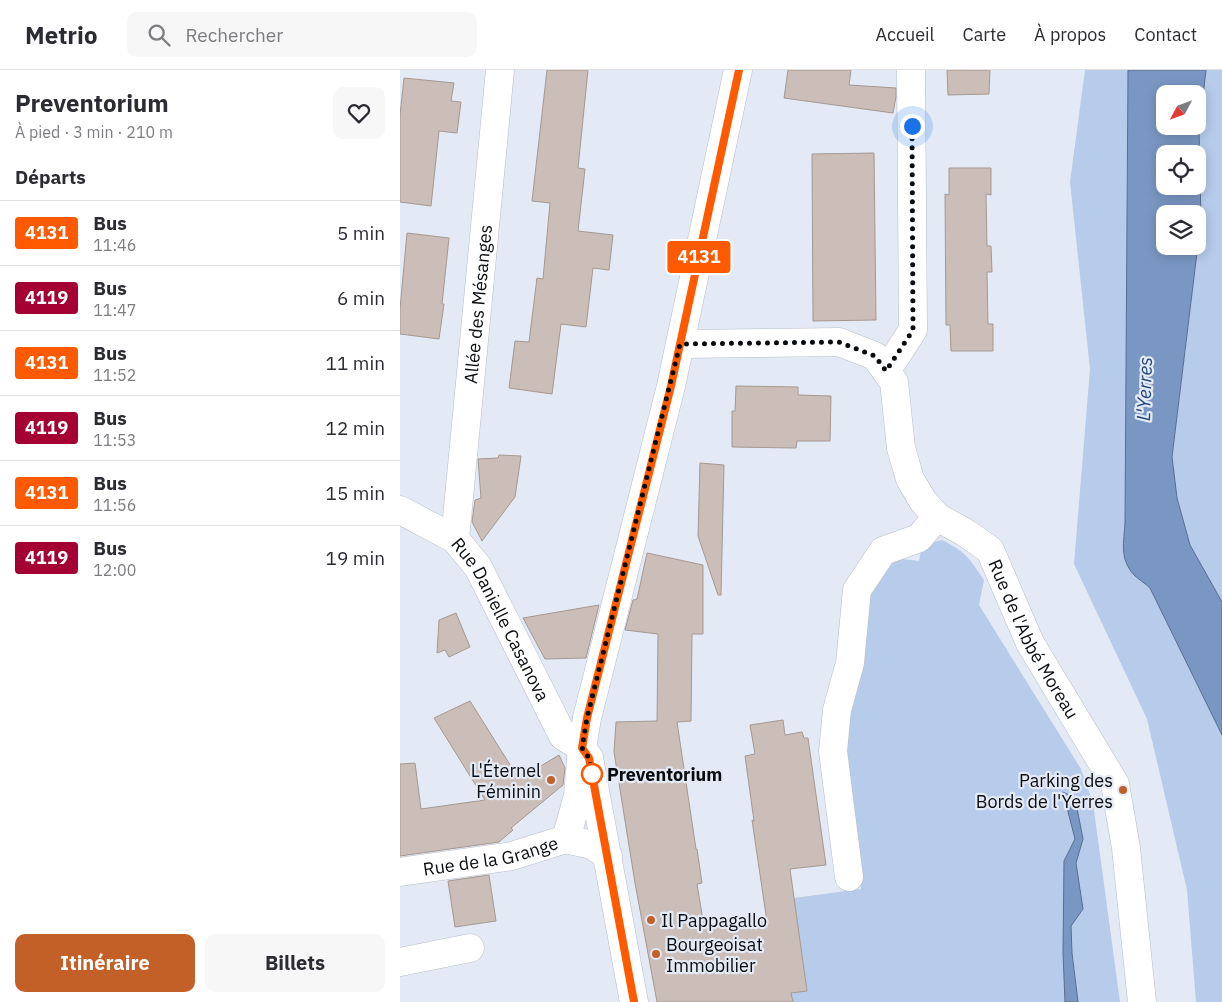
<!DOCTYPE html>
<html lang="fr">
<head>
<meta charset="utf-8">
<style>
	:root { --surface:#fff; --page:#f7f7f7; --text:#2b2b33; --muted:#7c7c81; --line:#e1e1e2; --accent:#c36027 }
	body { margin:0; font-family:"IBM Plex Sans",sans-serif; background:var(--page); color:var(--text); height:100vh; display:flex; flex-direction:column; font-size:19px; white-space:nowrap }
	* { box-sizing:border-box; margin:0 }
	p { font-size:16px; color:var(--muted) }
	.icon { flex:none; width:28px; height:28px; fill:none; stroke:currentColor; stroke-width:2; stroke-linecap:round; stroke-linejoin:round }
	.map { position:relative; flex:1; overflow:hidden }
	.side { display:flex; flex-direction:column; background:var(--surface); width:400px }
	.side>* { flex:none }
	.badge { padding:0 10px; border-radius:4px; font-size:18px; line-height:32px }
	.needle { width:32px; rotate:229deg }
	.tools { position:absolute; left:756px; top:15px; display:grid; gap:10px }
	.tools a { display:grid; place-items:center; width:50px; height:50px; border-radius:10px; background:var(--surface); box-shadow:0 2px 12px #0003; font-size:25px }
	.you { position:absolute; width:25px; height:25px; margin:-12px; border:4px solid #fff; border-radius:50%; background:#1a73e8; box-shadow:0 0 0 8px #1a73e833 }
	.map>.badge { position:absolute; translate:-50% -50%; box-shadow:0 0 0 2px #fff }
	h2 { padding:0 15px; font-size:19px; line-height:45px }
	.round { display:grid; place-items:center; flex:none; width:52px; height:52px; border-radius:10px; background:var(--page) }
	.headline { display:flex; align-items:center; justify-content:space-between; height:85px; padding:0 15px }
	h1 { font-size:24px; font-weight:800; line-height:38px }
	.cta { display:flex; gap:10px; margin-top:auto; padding:10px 15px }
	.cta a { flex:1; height:58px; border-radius:10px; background:var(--accent); color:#fff; font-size:20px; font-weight:800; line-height:58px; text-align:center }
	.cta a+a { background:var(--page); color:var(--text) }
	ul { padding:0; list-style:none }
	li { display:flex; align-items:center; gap:15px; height:65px; padding:0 15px; border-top:1px solid var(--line) }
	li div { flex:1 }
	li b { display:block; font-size:19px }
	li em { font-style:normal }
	li .badge { min-width:55px; font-weight:700; text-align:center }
	header { display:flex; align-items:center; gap:30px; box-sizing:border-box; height:70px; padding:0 25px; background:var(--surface); border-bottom:1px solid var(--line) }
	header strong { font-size:24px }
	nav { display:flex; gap:28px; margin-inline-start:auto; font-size:18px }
	.search { width:350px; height:45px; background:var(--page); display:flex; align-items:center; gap:12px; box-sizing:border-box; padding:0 18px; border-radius:10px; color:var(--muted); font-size:19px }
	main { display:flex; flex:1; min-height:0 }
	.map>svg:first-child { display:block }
	.green { fill:#b7cbeb }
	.water { fill:#7a97c4; stroke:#586d8e; fill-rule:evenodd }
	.building { fill:#cbbdb7; stroke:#a59892 }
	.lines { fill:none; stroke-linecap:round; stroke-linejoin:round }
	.minor-casing { stroke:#b6bdc8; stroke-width:29 }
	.minor { stroke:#fff; stroke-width:28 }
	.line-casing { stroke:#fff; stroke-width:11 }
	.line { stroke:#ff5a00; stroke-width:8 }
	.walk { stroke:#090c0f; stroke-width:5; stroke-dasharray:0 9 }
	.stop-dot { fill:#fff; stroke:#ff5a00; stroke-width:2.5 }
	.poi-dot { fill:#c36027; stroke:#e3eaf5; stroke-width:2 }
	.labels { text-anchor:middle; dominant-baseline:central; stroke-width:4.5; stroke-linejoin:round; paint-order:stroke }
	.street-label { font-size:18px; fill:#090c0f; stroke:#e3eaf5 }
	.poi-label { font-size:18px; fill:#090c0f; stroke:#e3eaf5; text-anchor:end }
	.stop-label { font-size:18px; font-weight:bold; fill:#090c0f; stroke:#e3eaf5; text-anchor:start }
	.water-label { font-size:19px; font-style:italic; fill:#244780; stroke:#e3eaf5 }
</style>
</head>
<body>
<header>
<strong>Metrio</strong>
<div class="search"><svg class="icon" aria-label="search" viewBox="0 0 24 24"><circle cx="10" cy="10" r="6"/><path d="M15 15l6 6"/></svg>Rechercher</div>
<nav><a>Accueil</a><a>Carte</a><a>À propos</a><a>Contact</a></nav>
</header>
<main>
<section class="side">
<div class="headline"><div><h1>Preventorium</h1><p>À pied · 3 min · 210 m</p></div><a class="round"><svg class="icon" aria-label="heart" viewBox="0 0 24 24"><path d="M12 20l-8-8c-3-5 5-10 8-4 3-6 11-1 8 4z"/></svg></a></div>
<h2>Départs</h2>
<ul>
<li><span class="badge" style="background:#ff5a00;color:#fff">4131</span><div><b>Bus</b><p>11:46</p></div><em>5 min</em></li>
<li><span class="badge" style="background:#a50034;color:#fff">4119</span><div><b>Bus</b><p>11:47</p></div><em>6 min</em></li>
<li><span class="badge" style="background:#ff5a00;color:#fff">4131</span><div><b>Bus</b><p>11:52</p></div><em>11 min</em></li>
<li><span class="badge" style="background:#a50034;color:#fff">4119</span><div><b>Bus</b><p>11:53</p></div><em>12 min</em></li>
<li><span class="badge" style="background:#ff5a00;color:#fff">4131</span><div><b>Bus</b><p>11:56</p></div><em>15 min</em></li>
<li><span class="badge" style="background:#a50034;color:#fff">4119</span><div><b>Bus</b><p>12:00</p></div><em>19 min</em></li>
</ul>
<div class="cta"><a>Itinéraire</a><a>Billets</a></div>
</section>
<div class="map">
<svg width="822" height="932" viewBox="0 0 822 932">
	<rect width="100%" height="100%" fill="#e3eaf5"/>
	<g class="green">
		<path d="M685 0H728L725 452C724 473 719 488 734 505 738 509 745 513 750 518L822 665V932H796L787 820 747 649 674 494 690 299 670 112Z"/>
		<polygon points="805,0 822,0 822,532 790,475 777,428 772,387 798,176 798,84 796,84 798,39"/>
		<path d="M542 470C565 481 570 489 584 510L579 535 681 699 693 733 720 932H393L391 923 407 921 394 828 461 819 450 730 445 665 469 547 465 524 494 488 519 491 522 475Z"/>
	</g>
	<g class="water">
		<path d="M728 0H806L799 60 801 150 772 387 777 428 790 475 822 532V665L750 518C745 513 738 509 734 505 719 488 724 473 725 452ZM765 24H798V56H765ZM765 84H798V116H765ZM765 144H798V176H765Z"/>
		<polygon points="663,722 675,728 683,769 676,793 683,839 671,856 672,883 678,932 665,932 663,883 664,791 675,769"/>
	</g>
	<g class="building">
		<polygon points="147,0 188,0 178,98 185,99 178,161 213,165 209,200 193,198 186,257 161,254 152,324 109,318 115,271 129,272 137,208 143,209 150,133 132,131"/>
		<polygon points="388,0 451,0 449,15 496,18 496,27 493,43 384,28"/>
		<polygon points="547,0 590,0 589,24 548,25"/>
		<polygon points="4,8 54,13 51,31 61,32 57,63 39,61 31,136 0,132 0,45"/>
		<polygon points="474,83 476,250 413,251 412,84"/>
		<polygon points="549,98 591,98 591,125 586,124 587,176 591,176 592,202 587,202 588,254 593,254 593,281 551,281 550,255 546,255 545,124 549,125"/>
		<polygon points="7,163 49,168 42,234 44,234 39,269 0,264 0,239"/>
		<polygon points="336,316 398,317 398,325 431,326 430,371 397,371 396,378 332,377 332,341 335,341"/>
		<polygon points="99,385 121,386 115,427 82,471 72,452 75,430 81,428 78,389 98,388"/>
		<polygon points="300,393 324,395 321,525 318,525 298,466"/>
		<polygon points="247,483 303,495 303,564 292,564 291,651 277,652 296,779 297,779 302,813 297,814 304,856 310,856 310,858 367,852 352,750 354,751 345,686 355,684 350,655 383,650 385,665 402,662 404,668 408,668 426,795 390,799 407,921 391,923 393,932 257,932 235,813 214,682 216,652 257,651 258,564 225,560 233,530 237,529"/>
		<polygon points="199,535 186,588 145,589 123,548"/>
		<polygon points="56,543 70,577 49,587 45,580 37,583 39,550"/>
		<polygon points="70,631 119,709 159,685 165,698 163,715 111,758 113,760 99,772 0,786 0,694 15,693 21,739 85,730 34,648"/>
		<polygon points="89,805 96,851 55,857 48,811"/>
	</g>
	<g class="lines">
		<defs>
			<g id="minor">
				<path id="s1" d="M281 274 439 272 475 286 494 312 501 378 510 409 523 431 537 447 566 463 590 480 630 573 715 714 726 778 742 932"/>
				<polyline points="486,301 513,260 511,0"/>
				<path id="s2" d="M0 440 55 469 78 497 163 666 182 678 189 688 234 932"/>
				<path id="s3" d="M55 469 100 0"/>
				<polyline points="166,769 178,726 182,678 187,648 271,316 338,0"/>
				<path id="s4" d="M0 802 112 786 166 769 192 775 208 786"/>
				<polyline points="449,807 433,681 437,640 450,593 457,520 483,481 519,468 537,447"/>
				<polyline points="0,892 70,878"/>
			</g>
		</defs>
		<use href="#minor" class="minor-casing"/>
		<use href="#minor" class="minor"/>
	</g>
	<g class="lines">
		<defs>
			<polyline id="line" points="234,932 189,688 182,678 187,648 271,316 339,0"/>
		</defs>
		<use href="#line" class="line-casing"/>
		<use href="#line" class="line"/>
		<polyline class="walk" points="192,704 193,708 189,688 182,678 187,648 280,274 439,272 475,286 486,301 513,260 512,56"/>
	</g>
	<circle class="stop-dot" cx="192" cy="704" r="10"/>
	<g class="poi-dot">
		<circle cx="151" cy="710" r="5"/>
		<circle cx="723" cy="720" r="5"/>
		<circle cx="251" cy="850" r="5"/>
		<circle cx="256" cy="884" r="5"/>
	</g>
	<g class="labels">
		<g class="street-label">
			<text stroke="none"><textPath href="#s3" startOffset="236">Allée des Mésanges</textPath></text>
			<text stroke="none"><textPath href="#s2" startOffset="155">Rue Danielle Casanova</textPath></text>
			<text stroke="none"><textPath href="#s1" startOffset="536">Rue de l'Abbé Moreau</textPath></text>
			<text stroke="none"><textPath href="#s4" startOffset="92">Rue de la Grange</textPath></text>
		</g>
		<g class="poi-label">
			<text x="141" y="700">L'Éternel<tspan x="141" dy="21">Féminin</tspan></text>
			<text x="713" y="710">Parking des<tspan x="713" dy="21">Bords de l'Yerres</tspan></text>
			<text x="261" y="850" text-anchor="start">Il Pappagallo</text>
			<text x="266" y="874" text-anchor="start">Bourgeoisat<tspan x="266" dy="21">Immobilier</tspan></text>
		</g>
		<g class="stop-label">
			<text x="207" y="704">Preventorium</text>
		</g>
		<g class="water-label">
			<text transform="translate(744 319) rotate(-88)">L'Yerres</text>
		</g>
	</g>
</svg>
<div class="tools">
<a><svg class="needle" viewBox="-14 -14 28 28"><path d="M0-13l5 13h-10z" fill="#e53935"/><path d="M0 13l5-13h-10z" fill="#7c7c81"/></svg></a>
<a><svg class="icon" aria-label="locate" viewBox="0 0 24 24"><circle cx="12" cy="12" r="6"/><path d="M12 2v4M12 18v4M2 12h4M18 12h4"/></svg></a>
<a><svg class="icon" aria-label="layers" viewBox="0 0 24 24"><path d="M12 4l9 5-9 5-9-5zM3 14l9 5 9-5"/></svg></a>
</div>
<div class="you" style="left:512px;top:56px"></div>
<b class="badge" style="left:299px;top:187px;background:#ff5a00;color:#fff">4131</b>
</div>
</main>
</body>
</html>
